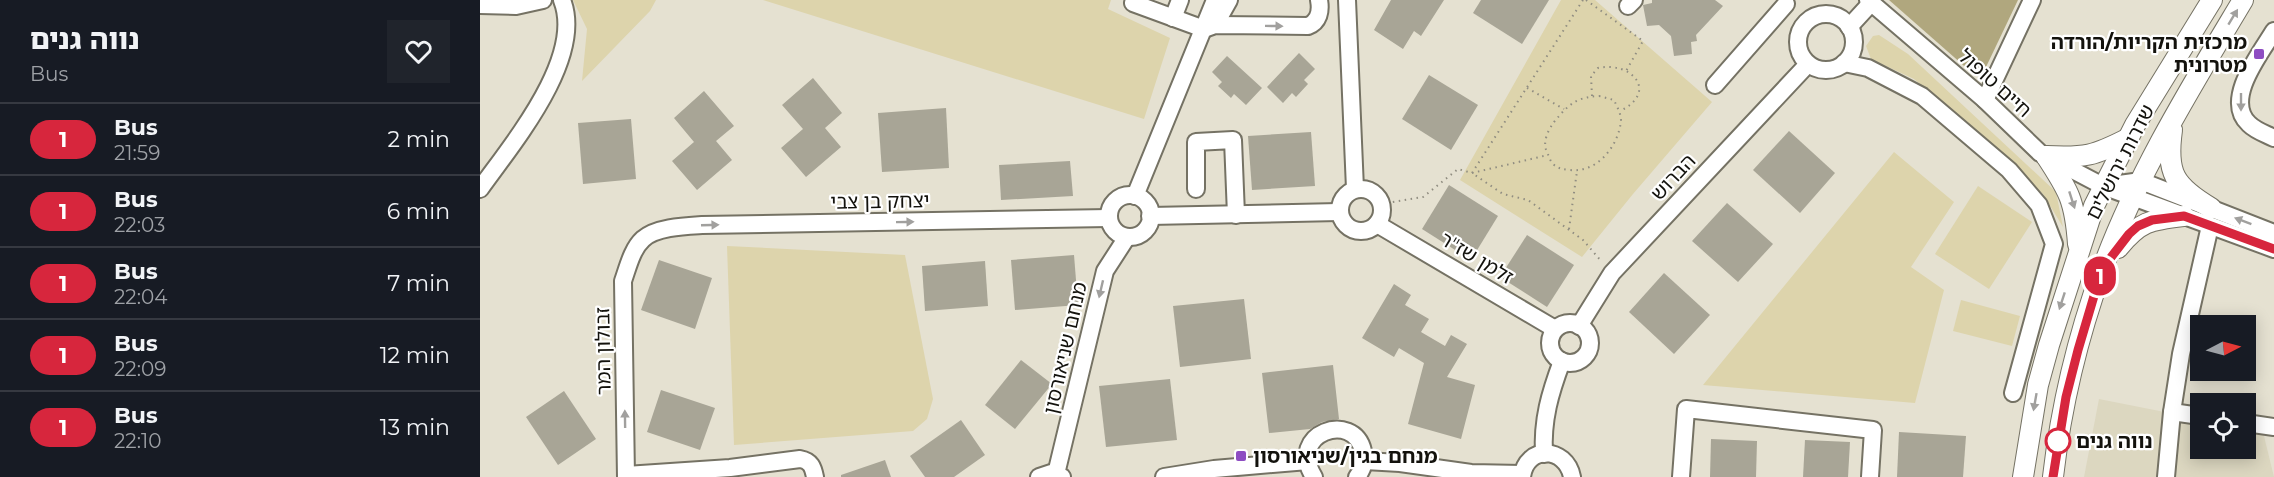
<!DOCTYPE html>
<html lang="en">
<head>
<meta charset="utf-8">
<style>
	:root { --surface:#171b24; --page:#20242c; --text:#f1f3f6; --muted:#9ea1a6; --line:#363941 }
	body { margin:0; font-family:Montserrat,"Noto Sans Hebrew",sans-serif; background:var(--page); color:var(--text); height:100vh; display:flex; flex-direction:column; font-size:22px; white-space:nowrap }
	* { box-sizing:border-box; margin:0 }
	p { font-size:20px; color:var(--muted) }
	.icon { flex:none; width:33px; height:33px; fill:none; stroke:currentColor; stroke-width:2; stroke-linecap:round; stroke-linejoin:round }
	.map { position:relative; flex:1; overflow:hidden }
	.details { display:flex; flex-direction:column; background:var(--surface); width:480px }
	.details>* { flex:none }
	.badge { padding:0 12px; border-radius:20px; font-size:21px; line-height:39px }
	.needle { width:39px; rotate:84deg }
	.tools { position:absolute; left:1710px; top:315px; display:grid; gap:12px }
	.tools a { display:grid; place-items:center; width:66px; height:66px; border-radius:0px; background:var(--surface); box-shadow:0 3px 15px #0003; font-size:30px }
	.map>.badge { position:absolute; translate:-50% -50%; box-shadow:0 0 0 3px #fff }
	.round { display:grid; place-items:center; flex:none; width:63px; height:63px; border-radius:0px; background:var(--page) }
	.headline { display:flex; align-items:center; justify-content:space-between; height:102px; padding:0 30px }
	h1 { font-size:28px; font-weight:800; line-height:45px }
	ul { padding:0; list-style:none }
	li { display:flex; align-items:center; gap:18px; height:72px; padding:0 30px; border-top:2px solid var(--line) }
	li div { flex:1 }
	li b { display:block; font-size:22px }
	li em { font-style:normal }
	li .badge { min-width:66px; font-weight:700; text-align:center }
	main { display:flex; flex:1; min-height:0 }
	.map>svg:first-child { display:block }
	.built { fill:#dcd7c0 }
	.green { fill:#ddd4ac }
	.forest { fill:#b0a77e }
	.building { fill:#a8a596 }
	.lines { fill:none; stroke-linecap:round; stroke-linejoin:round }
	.minor-casing { stroke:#757264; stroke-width:20 }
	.major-casing { stroke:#757264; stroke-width:22 }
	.path { stroke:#908d81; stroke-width:2; stroke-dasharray:1.5 4.5; stroke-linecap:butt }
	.minor { stroke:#fff; stroke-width:16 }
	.major { stroke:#fff; stroke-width:20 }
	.oneway { fill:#a1a09e }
	.line-casing { stroke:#fff; stroke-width:14 }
	.line { stroke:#d7263d; stroke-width:9 }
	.poi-dot { fill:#8e4dc2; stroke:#fff; stroke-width:2 }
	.stop-dot { fill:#fff; stroke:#d7263d; stroke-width:3 }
	.labels { text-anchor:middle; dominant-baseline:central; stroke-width:4.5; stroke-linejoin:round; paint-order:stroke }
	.poi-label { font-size:20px; font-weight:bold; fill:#13120d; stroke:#fff; text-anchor:end }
	.street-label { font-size:20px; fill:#13120d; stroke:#fff }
	.stop-label { font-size:20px; font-weight:bold; fill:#13120d; stroke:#fff; text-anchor:start }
</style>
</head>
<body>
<main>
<section class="details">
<div class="headline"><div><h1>נווה גנים</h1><p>Bus</p></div><a class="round"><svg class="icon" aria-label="heart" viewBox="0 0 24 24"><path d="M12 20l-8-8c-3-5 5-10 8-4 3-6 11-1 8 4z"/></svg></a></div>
<ul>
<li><span class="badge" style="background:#d7263d;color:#fff">1</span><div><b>Bus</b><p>21:59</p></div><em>2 min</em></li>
<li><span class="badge" style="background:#d7263d;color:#fff">1</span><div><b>Bus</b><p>22:03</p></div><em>6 min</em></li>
<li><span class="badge" style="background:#d7263d;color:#fff">1</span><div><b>Bus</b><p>22:04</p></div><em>7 min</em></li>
<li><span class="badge" style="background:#d7263d;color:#fff">1</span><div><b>Bus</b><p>22:09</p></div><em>12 min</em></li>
<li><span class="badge" style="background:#d7263d;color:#fff">1</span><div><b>Bus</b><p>22:10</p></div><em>13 min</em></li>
</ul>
</section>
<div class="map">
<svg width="1794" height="477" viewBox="0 0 1794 477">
	<rect width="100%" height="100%" fill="#e5e1d1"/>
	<polygon class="built" points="1619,399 1720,419 1720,448 1766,448 1766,428 1783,432 1794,477 1604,477"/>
	<g class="green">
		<polygon points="93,0 176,0 170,11 102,81 107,29"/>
		<polygon points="283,0 631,0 628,9 690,38 664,119"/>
		<polygon points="1081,0 1115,0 1232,102 1153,194 1102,257 980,180"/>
		<polygon points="1399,35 1428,54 1576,192 1583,227 1563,194 1434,79 1391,59 1386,46 1393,36"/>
		<polygon points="1414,152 1474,202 1431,267 1464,290 1435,403 1223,385"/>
		<polygon points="1498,186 1552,222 1509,289 1455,254"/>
		<polygon points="247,246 425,255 453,399 447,419 433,431 254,445"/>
		<polygon points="1481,300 1540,316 1532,346 1473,331"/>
	</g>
	<polygon class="forest" points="1409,0 1538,0 1506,67 1491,72"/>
	<g class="building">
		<polygon points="911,0 964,0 941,36 934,31 923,49 894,30"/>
		<polygon points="1001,0 1069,0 1042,44 993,13"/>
		<polygon points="1172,0 1235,0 1243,6 1216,35 1217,41 1211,42 1212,54 1194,56 1191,36 1179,25 1167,26 1163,5 1172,3"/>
		<polygon points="819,53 835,69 824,80 828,84 816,97 812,93 803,103 787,87"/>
		<polygon points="747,56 782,88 766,105 754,94 751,98 738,86 742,82 732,72"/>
		<polygon points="949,75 998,105 971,150 922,119"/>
		<polygon points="333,78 362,113 345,128 361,147 326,177 301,148 323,129 302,105"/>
		<polygon points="224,91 254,126 236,141 252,160 217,190 192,161 214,142 194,118"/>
		<polygon points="466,108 469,168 402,172 398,113"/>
		<polygon points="151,119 156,179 103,184 98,123"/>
		<polygon points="1309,131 1355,173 1320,213 1273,170"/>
		<polygon points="831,132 835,186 772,190 768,136"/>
		<polygon points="590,161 593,196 521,200 519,165"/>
		<polygon points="969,185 1018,216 991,260 942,229"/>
		<polygon points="1247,203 1293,244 1258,282 1212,241"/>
		<polygon points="1047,235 1094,265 1067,307 1020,277"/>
		<polygon points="594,255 598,305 535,310 531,260"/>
		<polygon points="179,260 232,278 215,329 161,310"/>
		<polygon points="505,261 508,306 445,311 442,266"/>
		<polygon points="1184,273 1230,315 1194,354 1149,312"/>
		<polygon points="914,284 931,295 925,305 949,319 941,332 965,346 971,335 987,344 967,377 995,385 981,439 928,424 944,363 919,348 914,357 882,338"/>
		<polygon points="764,299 771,359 700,367 693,306"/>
		<polygon points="541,360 572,384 535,429 505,405"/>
		<polygon points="853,365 859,419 842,422 830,429 789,433 782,373"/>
		<polygon points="690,379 697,440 626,447 619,386"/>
		<polygon points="181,390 235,408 220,450 167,432"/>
		<polygon points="84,391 116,439 78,465 46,417"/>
		<polygon points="481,420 505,455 474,477 445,477 430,456"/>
		<polygon points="1419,432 1486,436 1483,477 1417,477"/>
		<polygon points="1231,439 1277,441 1276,477 1230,477"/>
		<polygon points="1325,440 1370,442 1368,477 1323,477"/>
		<polygon points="405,460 411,477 361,477 361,475"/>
	</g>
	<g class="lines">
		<defs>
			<g id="minor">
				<path d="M654 0 653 3 724 29 735 25 828 26C839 22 841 11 839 0"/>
				<polyline points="867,0 875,189"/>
				<polyline points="1388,0 1505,100 1560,153 1623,186 1794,249"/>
				<polyline points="0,5 36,6 63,0"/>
				<polyline points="1148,6 1154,0"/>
				<circle cx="1346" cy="42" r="28"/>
				<polyline points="693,18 700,0"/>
				<polyline points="735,25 749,0"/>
				<polyline points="1369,27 1391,3"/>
				<path d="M1794 31C1780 54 1743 100 1769 124 1776 131 1786 134 1794 138"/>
				<polyline points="1364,63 1388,68 1442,96 1529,170 1559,205 1574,244 1533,393"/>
				<polyline points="1235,85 1306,4"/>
				<polyline points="1505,100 1552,0"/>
				<polyline points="1625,186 1661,181 1794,233"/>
				<circle cx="881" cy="210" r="21"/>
				<path d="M0 189C32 144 105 58 82 0"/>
				<polyline points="716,189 716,142 753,140 756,215"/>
				<circle cx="650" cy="216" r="21"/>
				<polyline points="655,196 735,0"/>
				<polyline points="670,216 859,212"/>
				<polyline points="897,224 1075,329"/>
				<circle cx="1090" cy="343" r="20"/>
				<polyline points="1099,326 1132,273 1328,64"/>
				<polyline points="1692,412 1701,354 1730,226"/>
				<polyline points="1766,423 1794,427"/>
				<path d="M1064 454C1062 420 1070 393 1082 361"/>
				<polyline points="885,461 920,463 991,473 1042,474"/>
				<polyline points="576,474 625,271 647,237"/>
				<path d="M146 475 250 468 320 459C331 461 333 467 335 477"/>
				<path d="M146 477 143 281C148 267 152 249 163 239 176 227 206 226 222 225L629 218"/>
				<polyline points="559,477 571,473 582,477"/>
				<polyline points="684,477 734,469 828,461"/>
				<path d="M834 477C806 433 874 410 883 451 886 461 883 469 877 477"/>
				<path d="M1042 477C1046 445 1086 446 1092 477"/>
				<polyline points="1201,477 1206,409 1393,430 1390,477"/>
				<polyline points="1686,477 1692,412 1720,416"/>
			</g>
			<g id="major">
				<path d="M1692 130C1686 173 1694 186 1731 208"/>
				<path d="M1566 156C1589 191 1595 201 1598 244"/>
				<path d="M1566 156C1605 158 1614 156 1649 138"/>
				<path d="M1638 248C1660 221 1670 220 1704 216"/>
				<polyline points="1543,477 1558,385 1569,345 1614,206 1655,125 1732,0"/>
				<path d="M1573 477C1581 407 1598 336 1622 270 1657 174 1711 87 1763 0"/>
			</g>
		</defs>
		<use href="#minor" class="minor-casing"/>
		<use href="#major" class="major-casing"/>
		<g class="path">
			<polyline points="1103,0 992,173 1023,194 1048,200 1103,240 1122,262"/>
			<polyline points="1106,0 1163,41 1146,71"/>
			<polyline points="1047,88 1084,109"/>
			<path d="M1112 96 1111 76 1118 68C1152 61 1179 92 1140 111"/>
			<path d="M1119 96 1134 100C1137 107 1141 113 1141 121 1138 147 1117 173 1090 170 1083 169 1078 169 1073 164 1070 161 1069 156 1067 152 1062 143 1068 130 1074 122 1088 105 1096 97 1119 96Z"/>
			<polyline points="901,204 943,197 978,169 992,173 1068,155"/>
			<polyline points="1089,229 1097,171"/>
		</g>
		<use href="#minor" class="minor"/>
		<use href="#major" class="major"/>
	</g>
	<defs><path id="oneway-solid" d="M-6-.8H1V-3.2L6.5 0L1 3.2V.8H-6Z" transform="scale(1.5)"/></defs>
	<g class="oneway">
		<use href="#oneway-solid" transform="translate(1753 17) rotate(-59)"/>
		<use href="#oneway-solid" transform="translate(794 26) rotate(1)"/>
		<use href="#oneway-solid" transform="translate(1761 102) rotate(90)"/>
		<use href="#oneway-solid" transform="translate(1592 200) rotate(72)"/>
		<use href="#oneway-solid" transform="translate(1763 221) rotate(-159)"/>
		<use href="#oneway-solid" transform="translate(425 222) rotate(-1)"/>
		<use href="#oneway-solid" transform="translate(230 225) rotate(-2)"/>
		<use href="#oneway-solid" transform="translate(621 289) rotate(103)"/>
		<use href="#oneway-solid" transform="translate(1582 301) rotate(108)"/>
		<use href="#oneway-solid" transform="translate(1555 402) rotate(100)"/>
		<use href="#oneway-solid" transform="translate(145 419) rotate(-91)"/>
	</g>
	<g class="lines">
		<defs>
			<polyline id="line" points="1573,477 1586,397 1598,350 1622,269 1649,234 1658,226 1672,220 1704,216 1794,249"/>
		</defs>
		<use href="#line" class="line-casing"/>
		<use href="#line" class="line"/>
	</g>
	<g class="poi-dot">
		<rect x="1773" y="48" width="12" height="12" rx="3"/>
		<rect x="755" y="450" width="12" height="12" rx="3"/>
	</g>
	<circle class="stop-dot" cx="1578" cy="441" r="12"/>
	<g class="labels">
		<g class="poi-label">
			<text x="1767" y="42">מרכזית הקריות/הורדה<tspan x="1767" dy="23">מטרונית</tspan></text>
			<text x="773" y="456" text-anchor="start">מנחם בגין/שניאורסון</text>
		</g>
		<g class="street-label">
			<text transform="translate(1515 83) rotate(42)">חיים טופול</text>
			<text transform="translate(1640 162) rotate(-63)">שדרות ירושלים</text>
			<text transform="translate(1193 177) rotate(-47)">הברוש</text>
			<text transform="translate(400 201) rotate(-1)">יצחק בן צבי</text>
			<text transform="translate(997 258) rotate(31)">זלמן שז"ר</text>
			<text transform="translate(585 348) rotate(-77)">מנחם שניאורסון</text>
			<text transform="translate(123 351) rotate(-91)">זבולון המר</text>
		</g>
		<g class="stop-label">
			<text x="1596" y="441">נווה גנים</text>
		</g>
	</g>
</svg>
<div class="tools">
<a><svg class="needle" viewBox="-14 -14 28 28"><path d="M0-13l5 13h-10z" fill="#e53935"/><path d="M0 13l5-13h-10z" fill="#9ea1a6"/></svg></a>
<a><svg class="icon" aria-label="locate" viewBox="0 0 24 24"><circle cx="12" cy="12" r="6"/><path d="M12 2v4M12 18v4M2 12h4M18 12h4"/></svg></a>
</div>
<b class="badge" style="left:1620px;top:276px;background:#d7263d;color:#fff">1</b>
</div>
</main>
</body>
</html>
